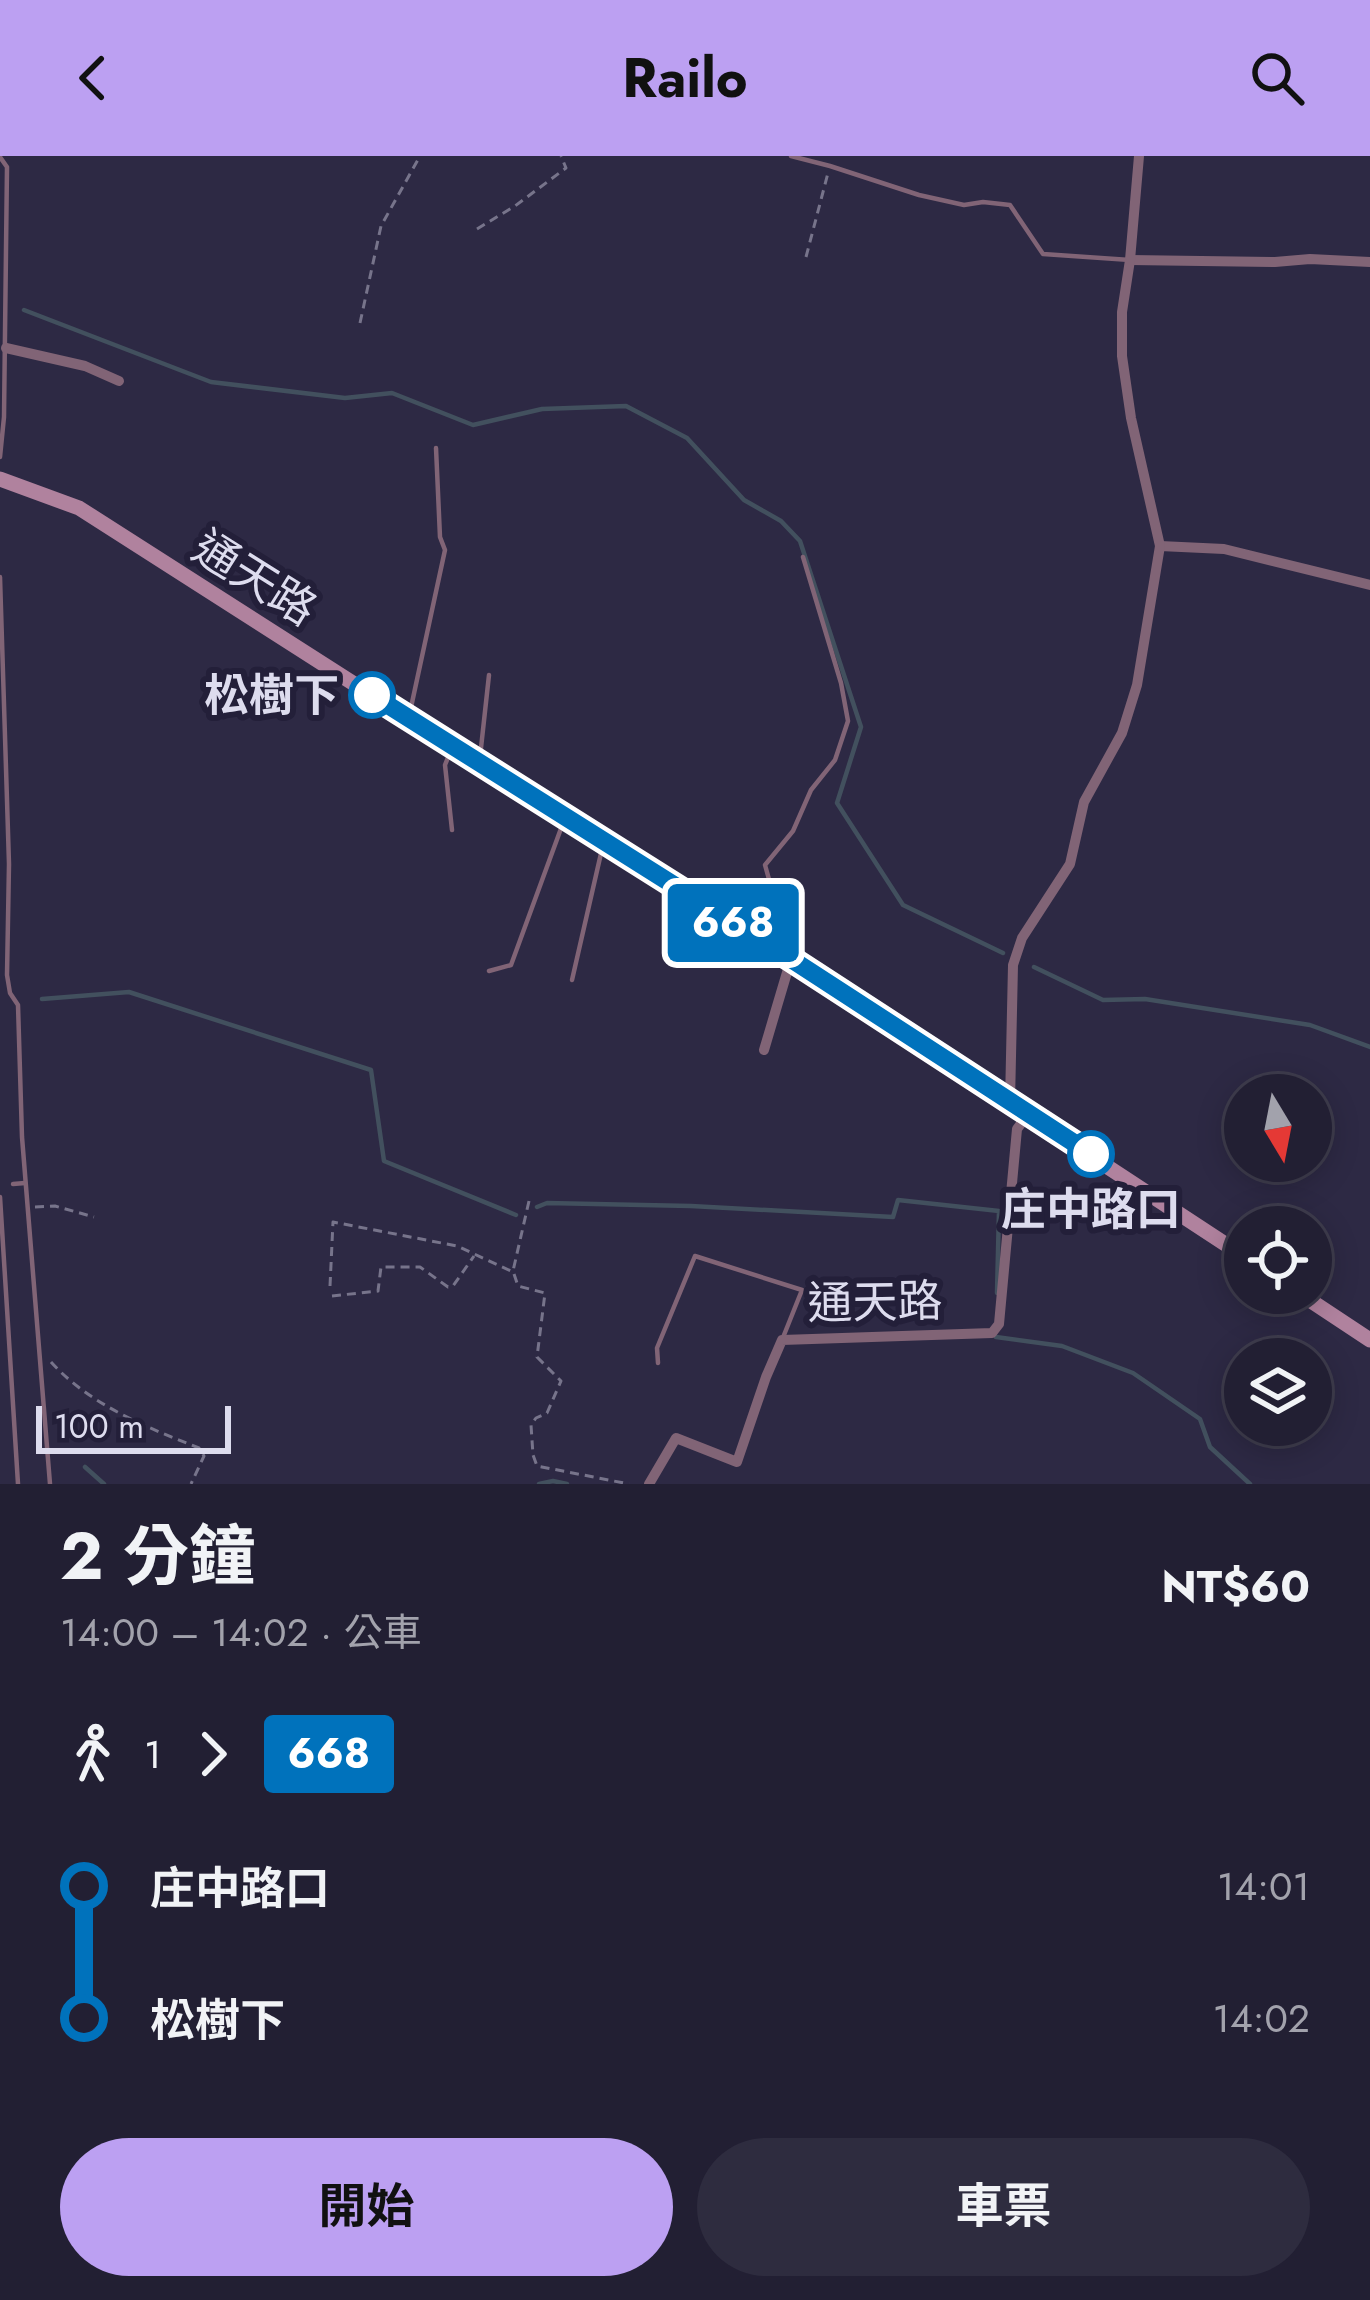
<!DOCTYPE html>
<html lang="zh-TW">
<head>
<meta charset="utf-8">
<style>
	:root { --surface:#221f33; --page:#2e2c3f; --text:#f1f3f6; --muted:#a2a2ac; --line:#3f3d4e; --accent:#bca0f2 }
	body { margin:0; font-family:Jost,"Noto Sans TC",sans-serif; background:var(--page); color:var(--text); height:100vh; display:flex; flex-direction:column; font-size:45px; white-space:nowrap }
	* { box-sizing:border-box; margin:0 }
	p { font-size:39px; color:var(--muted) }
	.icon { flex:none; width:66px; height:66px; fill:none; stroke:currentColor; stroke-width:2; stroke-linecap:round; stroke-linejoin:round }
	.map { position:relative; height:1328px; overflow:hidden }
	.drawer { display:flex; flex-direction:column; background:var(--surface); flex:1 }
	.drawer>* { flex:none }
	.badge { padding:0 24px; border-radius:9px; font-size:42px; line-height:78px }
	.needle { width:78px; rotate:170deg }
	.tools { position:absolute; left:1224px; top:918px; display:grid; gap:24px }
	.tools a { display:grid; place-items:center; width:108px; height:108px; border-radius:50%; background:var(--surface); box-shadow:0 6px 30px #0003,0 0 0 3px var(--line); font-size:60px }
	.scale { position:absolute; left:36px; bottom:30px; width:195px; box-sizing:border-box; padding-left:12px; border:6px solid #dddcee; border-top:0; font-size:33px; line-height:42px; white-space:nowrap; color:#dddcee; -webkit-text-stroke:9px #231f39; paint-order:stroke }
	.map>.badge { position:absolute; translate:-50% -50%; box-shadow:0 0 0 6px #fff }
	.legs { display:flex; align-items:center; gap:18px; height:132px; padding:0 60px; font-size:39px }
	.legs p { margin-inline-start:auto }
	.overview { display:flex; align-items:center; justify-content:space-between; height:204px; padding:0 60px }
	h1 { font-size:66px; font-weight:700; line-height:90px }
	.action { display:flex; gap:24px; margin-top:auto; padding:24px 60px }
	.action a { flex:1; height:138px; border-radius:72px; background:var(--accent); color:#111; font-size:48px; font-weight:700; line-height:138px; text-align:center }
	.action a+a { background:var(--page); color:var(--text) }
	ul { padding:0 60px; list-style:none }
	li { display:flex; align-items:center; gap:42px; height:132px; font-size:45px }
	li i { display:grid; place-items:center; width:18px; height:100%; margin:0 15px; background:currentColor }
	li i::after { content:''; width:30px; height:30px; margin:-15px; border:9px solid; border-radius:50%; background:var(--surface) }
	li p { margin-inline-start:auto }
	li:first-child i { background:linear-gradient(#0000 50%,currentColor 0) }
	li:last-child i { background:linear-gradient(currentColor 50%,#0000 0) }
	header { display:flex; justify-content:space-between; align-items:center; height:156px; padding:0 60px; background:var(--accent); color:#111; font-size:54px; font-weight:700 }
	.map>svg:first-child { display:block }
	.lines { fill:none; stroke-linecap:round; stroke-linejoin:round }
	.stream { stroke:#42505e; stroke-width:4.5 }
	.path { stroke:#77748b; stroke-width:3; stroke-dasharray:9 6; stroke-linecap:butt }
	.lane { stroke:#816476; stroke-width:4.5 }
	.street { stroke:#816476; stroke-width:10 }
	.secondary { stroke:#b0829e; stroke-width:15 }
	.line-1-casing { stroke:#fff; stroke-width:27 }
	.line-1 { stroke:#0072bc; stroke-width:18 }
	.stop-1-dot { fill:#fff; stroke:#0072bc; stroke-width:6 }
	.labels { text-anchor:middle; dominant-baseline:central; stroke-width:12; stroke-linejoin:round; paint-order:stroke }
	.street-label { font-size:45px; fill:#dddcee; stroke:#231f39 }
	.stop-label { font-size:45px; font-weight:bold; fill:#dddcee; stroke:#231f39; text-anchor:end }
</style>
</head>
<body>
<header><svg class="icon" aria-label="back" viewBox="0 0 24 24"><path d="M15 5l-7 7 7 7"/></svg>Railo<svg class="icon" aria-label="search" viewBox="0 0 24 24"><circle cx="10" cy="10" r="6"/><path d="M15 15l6 6"/></svg></header>
<div class="map">
<svg width="1370" height="1328" viewBox="0 0 1370 1328">
	<rect width="100%" height="100%" fill="#2d2944"/>
	<g class="lines">
		<g class="stream">
			<polyline points="24,154 211,226 345,242 392,237 473,269 542,253 626,250 687,282 744,344 781,365 800,385 861,571 837,647 903,749 1003,797"/>
			<polyline points="1034,811 1103,844 1145,843 1310,869 1370,891"/>
			<polyline points="42,843 129,836 371,914 384,1005 516,1059"/>
			<polyline points="537,1051 547,1047 691,1050 893,1061 898,1044 999,1055 997,1137"/>
			<polyline points="996,1181 1062,1190 1133,1217 1200,1263 1210,1291 1250,1328"/>
			<polyline points="85,1311 104,1328"/>
			<polyline points="539,1328 553,1325 567,1328"/>
		</g>
		<g class="path">
			<polyline points="477,73 515,50 566,12 561,0"/>
			<polyline points="806,101 828,17"/>
			<polyline points="360,167 381,70 420,0"/>
			<polyline points="529,1045 513,1115 518,1130 545,1137 537,1201 561,1225 547,1257 536,1262 531,1269 533,1299 537,1310 629,1328"/>
			<polyline points="35,1051 55,1050 94,1061"/>
			<polyline points="330,1130 333,1066 457,1090 511,1115"/>
			<polyline points="332,1140 378,1135 381,1111 420,1111 448,1131 453,1130 474,1100"/>
			<path d="M51 1206C90 1249 146 1271 199 1292L204 1300 191 1328"/>
		</g>
		<g class="lane">
			<polyline points="791,0 830,10 919,39 964,49 983,46 1010,49 1043,98 1130,104"/>
			<polyline points="0,1 7,11 4,261 0,301"/>
			<polyline points="0,421 9,708 7,819 10,837 18,849 22,981 50,1328"/>
			<polyline points="410,556 445,394 440,381 436,292"/>
			<polyline points="451,594 445,609 452,674"/>
			<polyline points="480,601 489,519"/>
			<polyline points="778,789 781,766 765,709 793,675 811,634 835,604 848,565 841,527 803,401"/>
			<polyline points="489,815 511,809 563,667"/>
			<polyline points="572,824 602,693"/>
			<polyline points="13,1028 25,1027"/>
			<polyline points="0,1041 18,1328"/>
			<polyline points="658,1207 657,1192 695,1100 802,1134 782,1184"/>
		</g>
		<g class="street">
			<polyline points="1130,104 1275,106 1310,103 1370,106"/>
			<polyline points="6,192 85,210 119,225"/>
			<polyline points="1160,390 1224,393 1370,429"/>
			<polyline points="764,894 791,803"/>
			<polyline points="1010,946 1013,809 1022,782 1070,708 1084,646 1122,577 1137,529 1160,390 1131,262 1122,200 1122,156 1130,104 1139,0"/>
			<polyline points="649,1328 676,1282 737,1306 766,1221 782,1184 992,1177 999,1168 1017,973 1029,957"/>
		</g>
		<g class="secondary">
			<polyline points="0,323 79,352 603,687 791,803 1245,1101"/>
			<polyline points="1299,1137 1370,1184"/>
		</g>
	</g>
	<g class="lines">
		<defs>
			<polyline id="line-1" points="372,539 791,803 1091,998"/>
		</defs>
		<use href="#line-1" class="line-1-casing"/>
		<use href="#line-1" class="line-1"/>
	</g>
	<g class="stop-1-dot">
		<circle cx="372" cy="539" r="21"/>
		<circle cx="1091" cy="998" r="21"/>
	</g>
	<g class="labels">
		<g class="street-label">
			<text transform="translate(255 422) rotate(32)">通天路</text>
			<text transform="translate(875 1146) rotate(-1)">通天路</text>
		</g>
		<g class="stop-label">
			<text x="339" y="539">松樹下</text>
			<text x="1091" y="1053" text-anchor="middle">庄中路口</text>
		</g>
	</g>
</svg>
<div class="tools">
<a><svg class="needle" viewBox="-14 -14 28 28"><path d="M0-13l5 13h-10z" fill="#e53935"/><path d="M0 13l5-13h-10z" fill="#a2a2ac"/></svg></a>
<a><svg class="icon" aria-label="locate" viewBox="0 0 24 24"><circle cx="12" cy="12" r="6"/><path d="M12 2v4M12 18v4M2 12h4M18 12h4"/></svg></a>
<a><svg class="icon" aria-label="layers" viewBox="0 0 24 24"><path d="M12 4l9 5-9 5-9-5zM3 14l9 5 9-5"/></svg></a>
</div>
<div class="scale">100 m</div>
<b class="badge" style="left:733px;top:767px;background:#0072bc;color:#fff">668</b>
</div>
<section class="drawer">
<div class="overview"><div><h1>2 分鐘</h1><p>14:00 – 14:02 · 公車</p></div><b>NT$60</b></div>
<div class="legs"><svg class="icon" aria-label="walk" viewBox="0 0 24 24"><circle cx="13" cy="4" r="2"/><path d="M13 8l-2 6 4 7M11 14l-3 7M7 12l3-4h3l4 4"/></svg>1<svg class="icon" aria-label="forward" viewBox="0 0 24 24"><path d="M9 5l7 7-7 7"/></svg><b class="badge" style="background:#0072bc;color:#fff">668</b></div>
<ul>
<li><i style="color:#0072bc"></i><b>庄中路口</b><p>14:01</p></li>
<li><i style="color:#0072bc"></i><b>松樹下</b><p>14:02</p></li>
</ul>
<div class="action"><a>開始</a><a>車票</a></div>
</section>
</body>
</html>
